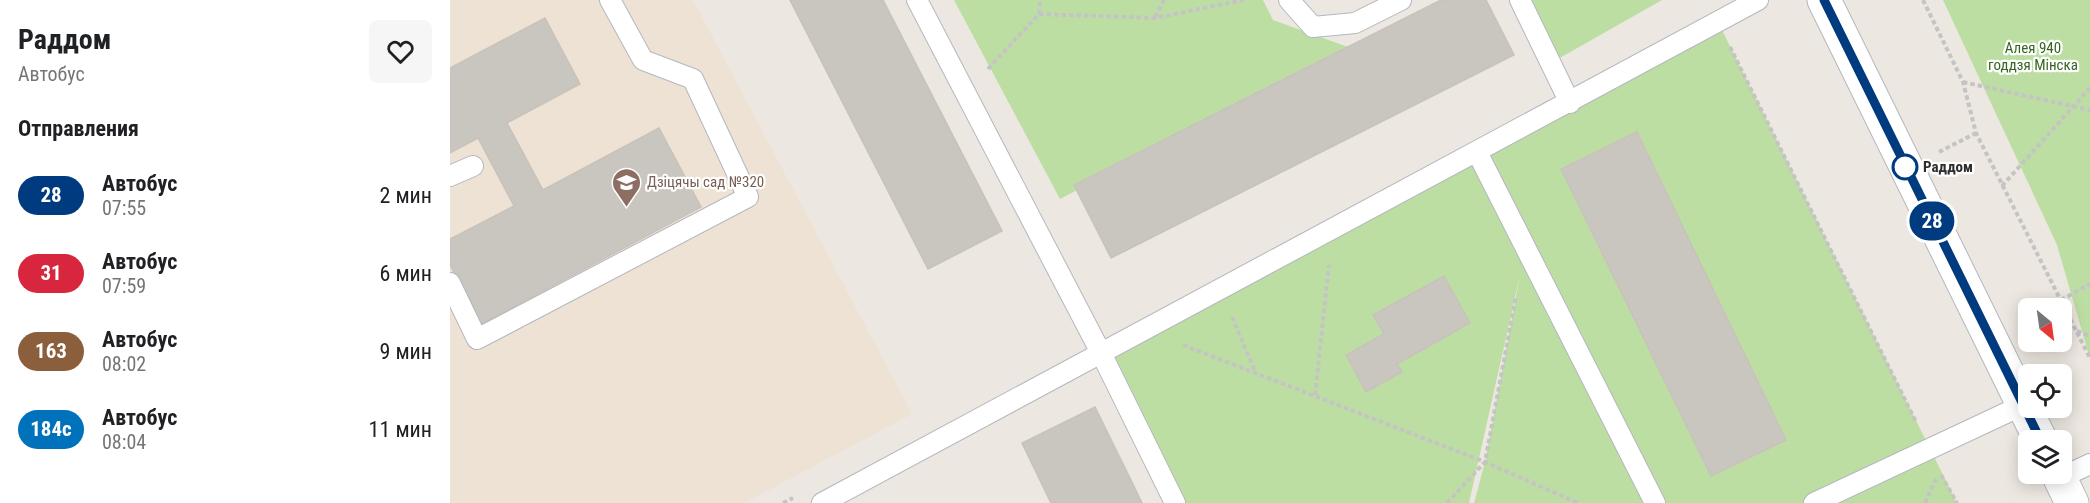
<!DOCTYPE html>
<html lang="ru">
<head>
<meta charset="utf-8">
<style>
	:root { --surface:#fff; --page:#f6f6f6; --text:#202124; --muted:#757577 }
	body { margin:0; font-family:"Roboto Condensed",sans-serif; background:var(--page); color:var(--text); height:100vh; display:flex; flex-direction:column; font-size:22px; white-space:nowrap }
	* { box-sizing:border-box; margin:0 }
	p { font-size:20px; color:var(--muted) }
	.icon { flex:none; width:33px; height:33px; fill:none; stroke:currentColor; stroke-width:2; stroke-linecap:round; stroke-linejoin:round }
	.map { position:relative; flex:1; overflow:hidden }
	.drawer { display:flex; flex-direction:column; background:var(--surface); width:450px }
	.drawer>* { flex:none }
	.badge { padding:0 12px; border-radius:20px; font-size:21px; line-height:39px }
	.needle { width:39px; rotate:151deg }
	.buttons { position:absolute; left:1568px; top:298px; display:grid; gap:12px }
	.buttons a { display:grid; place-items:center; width:54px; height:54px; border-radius:9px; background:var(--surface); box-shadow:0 3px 15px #0003; font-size:30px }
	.map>.badge { position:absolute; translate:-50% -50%; box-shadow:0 0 0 3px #fff }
	h2 { padding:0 18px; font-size:22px; line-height:54px }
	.round { display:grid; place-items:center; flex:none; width:63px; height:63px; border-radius:9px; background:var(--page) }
	.headline { display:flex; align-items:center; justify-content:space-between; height:102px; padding:0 18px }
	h1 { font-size:28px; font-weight:700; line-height:45px }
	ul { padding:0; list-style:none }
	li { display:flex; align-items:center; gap:18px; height:78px; padding:0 18px }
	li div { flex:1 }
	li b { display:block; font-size:22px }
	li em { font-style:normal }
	li .badge { min-width:66px; font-weight:700; text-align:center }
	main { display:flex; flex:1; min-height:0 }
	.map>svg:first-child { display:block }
	.education { fill:#ede2d3 }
	.green { fill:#bddea3 }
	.building { fill:#c9c5bf; stroke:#c9c2bb; stroke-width:1.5 }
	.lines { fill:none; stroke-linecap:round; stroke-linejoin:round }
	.service-casing { stroke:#b4b7bf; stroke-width:22 }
	.secondary-casing { stroke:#b4b7bf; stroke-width:35 }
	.path { stroke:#c4c4c4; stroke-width:4; stroke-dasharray:4.5 3; stroke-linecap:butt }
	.service { stroke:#fff; stroke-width:20 }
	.secondary { stroke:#fff; stroke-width:33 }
	.line-casing { stroke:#fff; stroke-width:14 }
	.line { stroke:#003b80; stroke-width:9 }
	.stop-dot { fill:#fff; stroke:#003b80; stroke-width:3 }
	.labels { text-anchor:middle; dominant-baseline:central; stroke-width:4.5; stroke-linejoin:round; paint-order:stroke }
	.park-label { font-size:15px; fill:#376622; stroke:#fff }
	.stop-label { font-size:15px; font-weight:bold; fill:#2d2d2d; stroke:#fff; text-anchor:start }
	.education-label { font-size:15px; fill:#785e54; stroke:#fff; text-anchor:start }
</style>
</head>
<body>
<main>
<section class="drawer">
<div class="headline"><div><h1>Раддом</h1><p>Автобус</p></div><a class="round"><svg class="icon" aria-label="heart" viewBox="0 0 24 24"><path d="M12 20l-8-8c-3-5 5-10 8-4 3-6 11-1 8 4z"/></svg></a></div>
<h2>Отправления</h2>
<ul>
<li><span class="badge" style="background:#003b80;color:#fff">28</span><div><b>Автобус</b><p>07:55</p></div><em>2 мин</em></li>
<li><span class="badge" style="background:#d7263d;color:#fff">31</span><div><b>Автобус</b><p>07:59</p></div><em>6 мин</em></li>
<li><span class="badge" style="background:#8b5e3c;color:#fff">163</span><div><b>Автобус</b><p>08:02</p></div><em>9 мин</em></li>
<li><span class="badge" style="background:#0072bc;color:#fff">184с</span><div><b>Автобус</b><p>08:04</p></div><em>11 мин</em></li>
</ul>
</section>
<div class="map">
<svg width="1640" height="503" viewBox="0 0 1640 503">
	<rect width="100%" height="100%" fill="#ede7e1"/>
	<polygon class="education" points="0,0 243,0 462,414 294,503 0,503"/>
	<g class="green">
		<polygon points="504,0 813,0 823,20 898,47 610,199"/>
		<polygon points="1070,0 1212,0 1101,63"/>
		<polygon points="1493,0 1640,0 1640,359 1607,245"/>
		<polygon points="1267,20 1507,503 1024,503 1035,462 1070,275 1019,503 725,503 651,353"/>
	</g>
	<g class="building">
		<polygon points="340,0 433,0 552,231 478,269"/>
		<polygon points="991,0 1036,0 1064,55 661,258 624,185"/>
		<polygon points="95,18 130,84 57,123 93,190 209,128 251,207 31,324 0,265 0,239 64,206 28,138 0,153 0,68"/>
		<polygon points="1187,132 1336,440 1261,476 1111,169"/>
		<polygon points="994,276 1020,323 947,364 952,372 916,392 896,355 934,334 923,315"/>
		<polygon points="645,407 678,474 692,503 601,503 572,443"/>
	</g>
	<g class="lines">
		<defs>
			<g id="service">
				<polyline points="467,0 651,353 725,503"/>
				<polyline points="839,0 863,27 905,23 951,0"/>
				<polyline points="1070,0 1120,103"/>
				<polyline points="1027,152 1205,503"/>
				<polyline points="0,176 23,166"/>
				<polyline points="0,283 27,339 298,197 243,79 193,60 160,0"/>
				<polyline points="1610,478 1640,464"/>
				<polyline points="372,503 1308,0"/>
				<polyline points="1364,503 1573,405"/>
			</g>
			<g id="secondary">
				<polyline points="1374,0 1591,441"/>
				<polyline points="1608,474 1622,503"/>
			</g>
		</defs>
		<use href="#service" class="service-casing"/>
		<use href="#secondary" class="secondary-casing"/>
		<g class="path">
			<polyline points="1473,0 1513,82 1526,133 1640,358"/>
			<polyline points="589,14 705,18 794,0"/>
			<polyline points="705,17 714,0"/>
			<polyline points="1280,47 1466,422"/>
			<polyline points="538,69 589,14 590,0"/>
			<polyline points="1513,82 1640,110"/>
			<polyline points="1489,152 1526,133"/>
			<polyline points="1552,186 1640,88"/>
			<polyline points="1611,300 1640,284"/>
			<polyline points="782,317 805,371"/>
			<polyline points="1627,331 1640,336"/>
			<polyline points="733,345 1035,462 1128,503"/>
			<polyline points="865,395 879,265"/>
			<polyline points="1491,475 1507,503"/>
			<polyline points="333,503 343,498"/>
			<polyline points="997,503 1035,462 1066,296"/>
			<polyline points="1475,503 1486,479"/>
		</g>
		<use href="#service" class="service"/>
		<use href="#secondary" class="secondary"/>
	</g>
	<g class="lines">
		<defs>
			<polyline id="line" points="1374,0 1591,441"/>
		</defs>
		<use href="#line" class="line-casing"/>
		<use href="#line" class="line"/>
	</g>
	<defs>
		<symbol id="school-pin" viewBox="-11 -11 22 30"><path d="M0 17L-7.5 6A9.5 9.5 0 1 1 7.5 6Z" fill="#8d6e63" stroke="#fff"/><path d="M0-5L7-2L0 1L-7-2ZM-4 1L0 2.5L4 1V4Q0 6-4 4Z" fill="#fff"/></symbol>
	</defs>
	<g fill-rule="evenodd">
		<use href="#school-pin" x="160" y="166" width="33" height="45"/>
	</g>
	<circle class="stop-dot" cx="1455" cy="167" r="12"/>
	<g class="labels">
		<g class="park-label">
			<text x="1583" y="48">Алея 940<tspan x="1583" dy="17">годдзя Мінска</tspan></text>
		</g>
		<g class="stop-label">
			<text x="1473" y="167">Раддом</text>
		</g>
		<g class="education-label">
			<text x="197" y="182">Дзіцячы сад №320</text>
		</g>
	</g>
</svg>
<div class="buttons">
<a><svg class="needle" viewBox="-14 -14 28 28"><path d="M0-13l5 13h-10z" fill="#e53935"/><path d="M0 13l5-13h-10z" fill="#757577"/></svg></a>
<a><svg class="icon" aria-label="locate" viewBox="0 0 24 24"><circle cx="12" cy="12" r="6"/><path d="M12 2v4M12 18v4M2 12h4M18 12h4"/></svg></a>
<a><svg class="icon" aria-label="layers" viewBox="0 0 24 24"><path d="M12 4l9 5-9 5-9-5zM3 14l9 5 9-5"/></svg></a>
</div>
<b class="badge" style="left:1482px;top:221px;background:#003b80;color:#fff">28</b>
</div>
</main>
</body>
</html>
